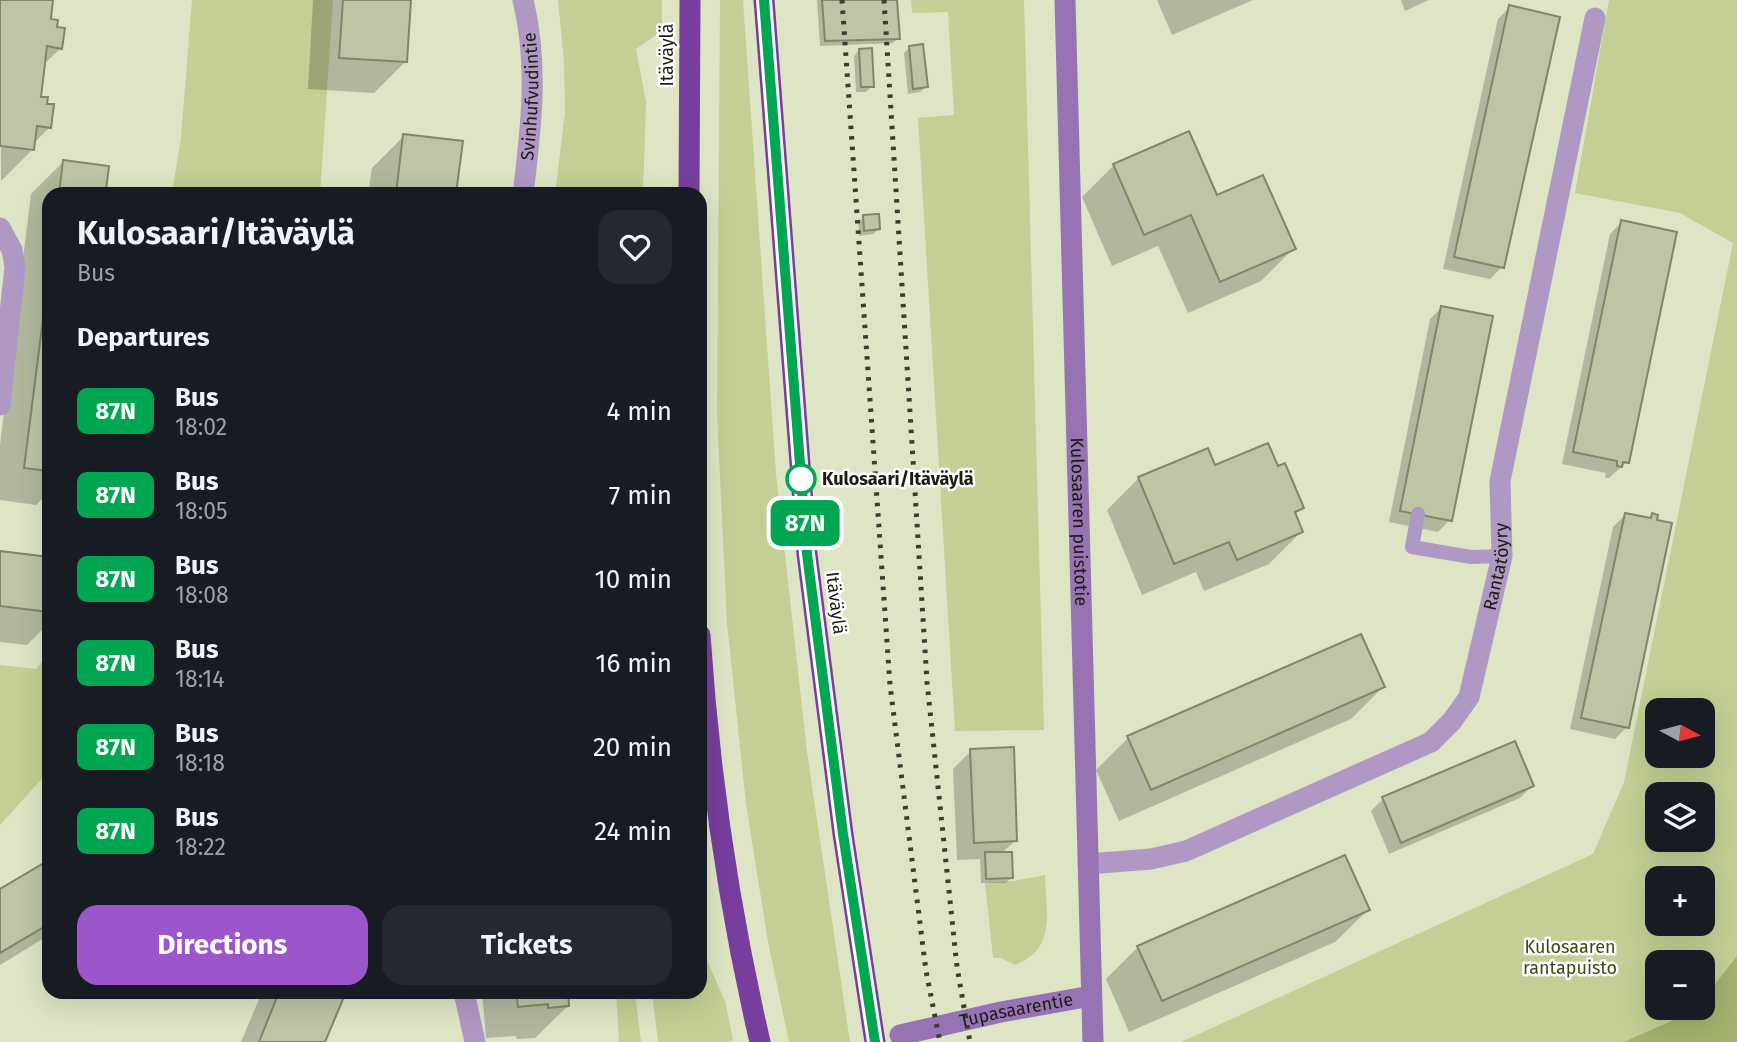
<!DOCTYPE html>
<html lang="en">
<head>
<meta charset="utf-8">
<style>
	:root { --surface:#171b24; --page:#242831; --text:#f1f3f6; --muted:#9ea1a6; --accent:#9c56cb }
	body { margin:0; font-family:"Fira Sans",sans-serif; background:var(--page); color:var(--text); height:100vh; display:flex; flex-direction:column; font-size:26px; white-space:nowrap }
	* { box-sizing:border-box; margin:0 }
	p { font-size:23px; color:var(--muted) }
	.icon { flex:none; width:38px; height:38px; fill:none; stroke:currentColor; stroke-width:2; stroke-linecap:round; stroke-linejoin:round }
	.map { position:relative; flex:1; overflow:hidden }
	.sheet { position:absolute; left:42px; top:187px; width:665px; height:812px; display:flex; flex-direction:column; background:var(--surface); border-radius:21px; box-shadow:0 7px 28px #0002 }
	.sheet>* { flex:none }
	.badge { padding:0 14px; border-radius:10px; font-size:24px; line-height:46px }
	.needle { width:46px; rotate:97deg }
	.controls { position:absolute; left:1645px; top:698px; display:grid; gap:14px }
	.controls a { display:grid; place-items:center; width:70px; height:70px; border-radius:14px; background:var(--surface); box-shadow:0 7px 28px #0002; font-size:35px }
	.map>.badge { position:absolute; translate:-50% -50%; box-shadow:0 0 0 4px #fff }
	h2 { padding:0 35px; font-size:26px; line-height:63px }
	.round { display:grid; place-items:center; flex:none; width:74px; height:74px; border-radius:21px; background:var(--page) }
	.head { display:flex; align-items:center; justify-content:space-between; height:119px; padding:0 35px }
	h1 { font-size:33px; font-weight:700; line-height:52px }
	.action { display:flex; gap:14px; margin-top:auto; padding:14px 35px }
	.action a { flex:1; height:80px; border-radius:21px; background:var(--accent); color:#fff; font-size:28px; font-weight:700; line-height:80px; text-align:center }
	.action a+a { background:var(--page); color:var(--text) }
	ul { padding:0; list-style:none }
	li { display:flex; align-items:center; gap:21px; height:84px; padding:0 35px }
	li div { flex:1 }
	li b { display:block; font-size:26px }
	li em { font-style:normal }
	li .badge { min-width:77px; font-weight:700; text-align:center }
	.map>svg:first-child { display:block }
	.green { fill:#c3cf94; fill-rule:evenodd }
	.water { fill:#a4b26d }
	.shadow { fill:#0003 }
	.building { fill:#bdc5a5; stroke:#808668; stroke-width:2 }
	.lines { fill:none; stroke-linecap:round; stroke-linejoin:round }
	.lane { stroke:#b098c4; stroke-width:14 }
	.street { stroke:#b098c4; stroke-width:21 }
	.secondary { stroke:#9873b4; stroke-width:21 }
	.highway { stroke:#783e9d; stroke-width:21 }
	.rail { stroke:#3b3e2f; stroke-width:5; stroke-dasharray:3.5 7; stroke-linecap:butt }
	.line-casing { stroke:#fff; stroke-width:16 }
	.line { stroke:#00a651; stroke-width:10 }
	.stop-dot { fill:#fff; stroke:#00a651; stroke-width:3.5 }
	.labels { text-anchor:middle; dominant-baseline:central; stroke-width:5; stroke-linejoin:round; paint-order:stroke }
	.street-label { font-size:18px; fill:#1a1c10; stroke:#fff }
	.stop-label { font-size:18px; font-weight:bold; fill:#1a1c10; stroke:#fff; text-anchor:start }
	.park-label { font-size:18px; fill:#3f4713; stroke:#fff }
</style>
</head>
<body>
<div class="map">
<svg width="1737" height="1042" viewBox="0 0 1737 1042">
	<rect width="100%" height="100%" fill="#dee5c4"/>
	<g class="green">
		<polygon points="192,0 333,0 320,194 172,194 181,137"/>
		<polygon points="558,0 662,0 662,31 636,49 646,102 643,194 555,194 565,112 564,61"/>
		<polygon points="720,0 743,0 776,474 807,752 850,1042 789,1042 768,942 746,804 727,623 717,415"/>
		<polygon points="911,0 1024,0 1044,730 955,731 918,118 954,115 948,12 912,13"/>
		<path d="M1609 0H1737V956L1703 999V962H1657V1008H1695L1693 1012 1623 1042H1181L1593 854 1624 782 1733 243 1680 213 1575 193ZM1657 710H1703V756H1657ZM1657 794H1703V840H1657ZM1657 878H1703V924H1657Z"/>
		<polygon points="49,653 49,771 0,825 0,665 36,669"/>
		<path d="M1045 875C1046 912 1057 949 1015 965L1001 958H993L985 883 1014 881Z"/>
		<polygon points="700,945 725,1001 733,1040 726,1042 658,1042 652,992 700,992"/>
		<polygon points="616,992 635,992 641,1042 619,1042"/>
	</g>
	<polygon class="water" points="1737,956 1737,1042 1623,1042 1692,1012 1695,1008 1703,1008 1703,999"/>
	<g class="shadow">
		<polygon points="0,0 52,0 49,20 55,28 61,48 43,65 39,98 50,127 34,143 33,149 1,181"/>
		<polygon points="313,0 409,0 406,61 374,93 308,89"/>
		<polygon points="817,0 896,0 898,38 893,43 820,46"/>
		<polygon points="1157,0 1253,0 1172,35"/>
		<polygon points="1401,0 1429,0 1405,11"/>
		<polygon points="1510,7 1502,267 1490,279 1443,269 1498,19"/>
		<polygon points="909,48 926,87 920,92 908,94 904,53"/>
		<polygon points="859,50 872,86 866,92 856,92 854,56"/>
		<polygon points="404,136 461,143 454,194 368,194 372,168"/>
		<polygon points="63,162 104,191 110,192 109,194 49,194 49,492 36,505 0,500 0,445 31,194"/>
		<polygon points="1114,165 1216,197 1293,249 1261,281 1188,313 1158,246 1112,266 1082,197"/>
		<polygon points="864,217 879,229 873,234 859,236 858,222"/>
		<polygon points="1622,222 1627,462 1609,478 1605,478 1606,473 1562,464 1610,234"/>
		<polygon points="1442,307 1450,520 1438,532 1389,522 1430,319"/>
		<polygon points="1214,467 1277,468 1302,507 1294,515 1301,532 1269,564 1204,591 1196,572 1142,595 1107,510 1139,478"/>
		<polygon points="1625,515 1648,520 1653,515 1627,727 1615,739 1570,729 1613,527"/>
		<polygon points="0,553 49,559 49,623 27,645 0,642"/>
		<polygon points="1383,687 1351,719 1119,821 1096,770 1128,738"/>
		<polygon points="971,751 1016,840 1002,853 1011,878 1006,883 981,883 980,859 957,860 953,769"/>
		<polygon points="1532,786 1520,798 1389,854 1371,811 1383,799"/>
		<polygon points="49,862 49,935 0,965 0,891"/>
		<polygon points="1368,910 1335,942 1129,1032 1106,979 1138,947"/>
		<polygon points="262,992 343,992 323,1042 241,1042"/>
		<polygon points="482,992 567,992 568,1006 535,1038 517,1039 516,1036 486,1038"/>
	</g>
	<g class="building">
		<polygon points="0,0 53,0 51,19 58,20 57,27 65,28 62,49 47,46 41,97 48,97 47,104 54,104 51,128 37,126 34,150 0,146"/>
		<polygon points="343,0 411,0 407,62 339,58"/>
		<polygon points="822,0 897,0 900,39 825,41"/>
		<polygon points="1509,5 1560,17 1504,268 1454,257"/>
		<polygon points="923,44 928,87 913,89 909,46"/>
		<polygon points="872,48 874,87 861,87 859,49"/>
		<polygon points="1189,131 1217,195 1263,175 1296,249 1220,282 1191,215 1144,235 1113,164"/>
		<polygon points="403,134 463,141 456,194 396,194"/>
		<polygon points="63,160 109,166 106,190 112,191 111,194 59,194"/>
		<polygon points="877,214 879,214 880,229 864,231 863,215"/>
		<polygon points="1621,220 1677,232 1629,463 1623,462 1622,467 1617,466 1617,461 1573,452"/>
		<polygon points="49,272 49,471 24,468"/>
		<polygon points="1441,306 1493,316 1452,521 1400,511"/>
		<polygon points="1268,443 1278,466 1285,463 1304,508 1295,512 1303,532 1237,560 1229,542 1174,564 1138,477 1208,448 1215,465"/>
		<polygon points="1625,513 1651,518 1652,513 1658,515 1657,520 1672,523 1629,728 1581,718"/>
		<polygon points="0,551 49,557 49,612 0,606"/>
		<polygon points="1361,634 1385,687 1151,790 1127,736"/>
		<polygon points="1515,741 1534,786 1401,843 1382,797"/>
		<polygon points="1014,747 1017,841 974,843 970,749"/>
		<polygon points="985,852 1012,852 1013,878 986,879"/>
		<polygon points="1345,855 1370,910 1162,1001 1137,946"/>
		<polygon points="49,860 49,924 0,953 0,889"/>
		<polygon points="279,992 346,992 325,1042 259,1042"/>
		<polygon points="516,992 568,992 569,1006 548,1008 548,1004 518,1007"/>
	</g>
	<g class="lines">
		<polyline class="lane" points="1418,514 1412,547 1471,557 1502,556"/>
		<g class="street">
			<path id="s1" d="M523 194C531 129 539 65 523 0"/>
			<polyline points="0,228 12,250 15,267 0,405"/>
			<path id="s2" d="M1088 864 1151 859 1186 851 1431 742 1452 721 1469 697 1502 556 1500 481 1595 18"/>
			<polyline points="464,992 475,1042"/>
		</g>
		<g class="secondary">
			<path id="s3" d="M1065 0 1093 1042"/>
			<path id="s4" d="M900 1035 1001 1012 1091 996"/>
		</g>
		<g class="highway">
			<polyline points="764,0 807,554 843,834 875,1042"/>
			<polyline points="689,194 690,0"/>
			<path d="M700 635C709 772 729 909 760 1042"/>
		</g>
		<g class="rail">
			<polyline points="842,0 890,685 926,971 940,1042"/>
			<polyline points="884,0 927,682 957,967 970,1042"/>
		</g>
	</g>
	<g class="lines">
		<defs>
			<polyline id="line" points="764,0 807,554 843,834 875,1042"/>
		</defs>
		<use href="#line" class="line-casing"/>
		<use href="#line" class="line"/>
	</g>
	<circle class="stop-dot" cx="801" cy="479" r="14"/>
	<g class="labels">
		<g class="street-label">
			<text transform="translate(667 55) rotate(-90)">Itäväylä</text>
			<text stroke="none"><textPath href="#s1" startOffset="98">Svinhufvudintie</textPath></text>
			<text stroke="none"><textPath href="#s3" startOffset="522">Kulosaaren puistotie</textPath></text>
			<text stroke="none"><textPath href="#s2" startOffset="560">Rantatöyry</textPath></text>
			<text transform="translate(836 603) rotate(83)">Itäväylä</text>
			<text stroke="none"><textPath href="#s4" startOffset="119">Tupasaarentie</textPath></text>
		</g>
		<g class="stop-label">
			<text x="822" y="479">Kulosaari/Itäväylä</text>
		</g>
		<g class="park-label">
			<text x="1570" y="947">Kulosaaren<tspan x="1570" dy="21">rantapuisto</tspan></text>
		</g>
	</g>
</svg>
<div class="controls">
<a><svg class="needle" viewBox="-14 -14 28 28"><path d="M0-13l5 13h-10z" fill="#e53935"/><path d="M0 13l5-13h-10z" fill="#9ea1a6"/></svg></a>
<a><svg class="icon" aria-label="layers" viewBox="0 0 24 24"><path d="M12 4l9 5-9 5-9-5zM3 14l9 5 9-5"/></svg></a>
<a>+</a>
<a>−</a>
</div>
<b class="badge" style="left:805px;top:523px;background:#00a651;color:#fff">87N</b>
<section class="sheet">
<div class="head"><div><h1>Kulosaari/Itäväylä</h1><p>Bus</p></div><a class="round"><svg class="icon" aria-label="heart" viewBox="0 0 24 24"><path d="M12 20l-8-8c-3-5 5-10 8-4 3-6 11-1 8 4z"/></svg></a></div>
<h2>Departures</h2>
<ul>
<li><span class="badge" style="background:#00a651;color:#fff">87N</span><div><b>Bus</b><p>18:02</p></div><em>4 min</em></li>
<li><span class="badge" style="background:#00a651;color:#fff">87N</span><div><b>Bus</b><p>18:05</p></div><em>7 min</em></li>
<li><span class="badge" style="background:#00a651;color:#fff">87N</span><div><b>Bus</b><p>18:08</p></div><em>10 min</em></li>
<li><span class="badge" style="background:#00a651;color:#fff">87N</span><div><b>Bus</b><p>18:14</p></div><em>16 min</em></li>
<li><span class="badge" style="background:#00a651;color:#fff">87N</span><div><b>Bus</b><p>18:18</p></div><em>20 min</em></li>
<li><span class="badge" style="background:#00a651;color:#fff">87N</span><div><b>Bus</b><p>18:22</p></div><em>24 min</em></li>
</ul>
<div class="action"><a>Directions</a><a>Tickets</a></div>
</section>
</div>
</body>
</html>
